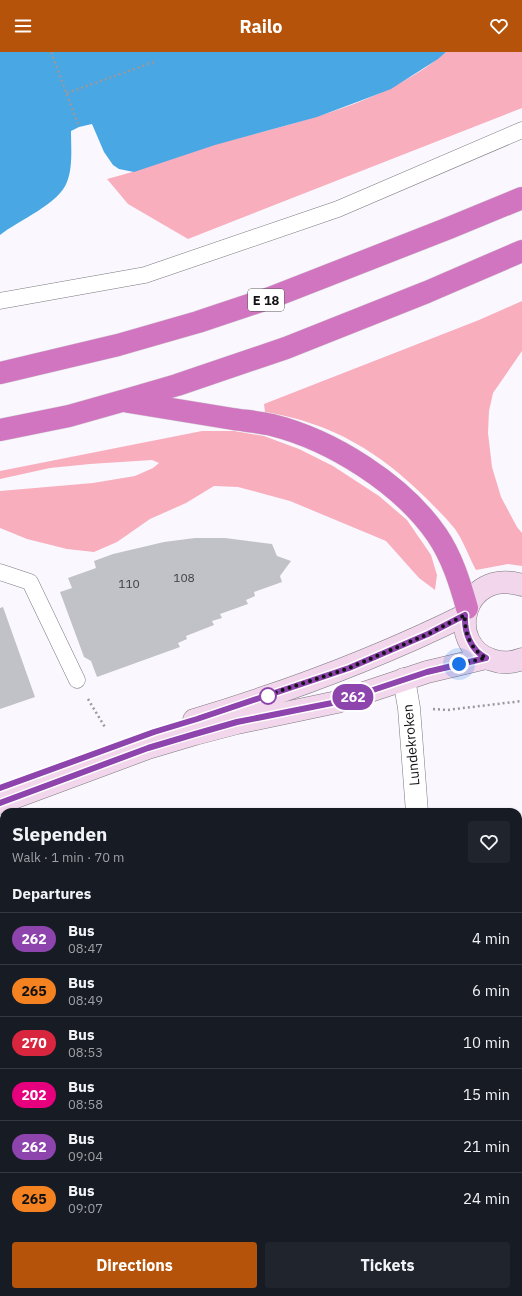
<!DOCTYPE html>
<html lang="en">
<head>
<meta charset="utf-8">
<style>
	:root { --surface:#171b24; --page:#20242c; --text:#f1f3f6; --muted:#9ea1a6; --line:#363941; --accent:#b45309 }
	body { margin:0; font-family:"IBM Plex Sans",sans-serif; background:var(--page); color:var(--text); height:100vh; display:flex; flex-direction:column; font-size:15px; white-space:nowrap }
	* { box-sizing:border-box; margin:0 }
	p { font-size:13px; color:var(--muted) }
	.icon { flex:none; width:22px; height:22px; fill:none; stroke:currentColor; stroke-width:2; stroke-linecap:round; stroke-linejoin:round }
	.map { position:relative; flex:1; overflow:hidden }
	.details { position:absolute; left:0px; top:756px; width:522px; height:488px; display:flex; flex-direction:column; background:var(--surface); border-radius:12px 12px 0 0; box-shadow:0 1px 3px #0004 }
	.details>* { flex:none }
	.badge { padding:0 8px; border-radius:13px; font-size:14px; line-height:26px }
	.you { position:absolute; width:20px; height:20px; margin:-10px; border:3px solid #fff; border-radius:50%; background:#1a73e8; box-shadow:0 0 0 6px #1a73e833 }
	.map>.badge { position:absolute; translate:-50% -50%; box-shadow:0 0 0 2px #fff }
	h2 { padding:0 12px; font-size:15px; line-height:36px }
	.round { display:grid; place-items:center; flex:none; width:42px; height:42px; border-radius:4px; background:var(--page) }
	.overview { display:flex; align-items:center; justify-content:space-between; height:68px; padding:0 12px }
	h1 { font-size:19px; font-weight:800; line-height:30px }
	.primary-button { display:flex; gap:8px; margin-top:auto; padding:8px 12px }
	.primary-button a { flex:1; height:46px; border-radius:4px; background:var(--accent); color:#fff; font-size:16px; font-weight:800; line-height:46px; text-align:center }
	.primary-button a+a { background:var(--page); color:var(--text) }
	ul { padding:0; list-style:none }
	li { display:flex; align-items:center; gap:12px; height:52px; padding:0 12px; border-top:1px solid var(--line) }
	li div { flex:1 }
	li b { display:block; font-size:15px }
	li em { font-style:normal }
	li .badge { min-width:44px; font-weight:700; text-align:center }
	header { display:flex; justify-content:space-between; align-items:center; height:52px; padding:0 12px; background:var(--accent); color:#fff; font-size:18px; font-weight:800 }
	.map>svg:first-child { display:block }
	.green { fill:#f8aebd }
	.water { fill:#49a7e4 }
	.building { fill:#c0c2c8 }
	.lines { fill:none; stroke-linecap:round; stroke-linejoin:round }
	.lane-casing { stroke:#7b797e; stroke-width:17 }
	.street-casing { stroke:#7b797e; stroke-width:23 }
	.secondary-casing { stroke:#7b797e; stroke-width:23 }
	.highway-casing { stroke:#d5d4d5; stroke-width:23 }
	.path { stroke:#99989c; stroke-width:2.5; stroke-dasharray:2 3; stroke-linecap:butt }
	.lane { stroke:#fff; stroke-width:16 }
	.street { stroke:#fff; stroke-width:22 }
	.secondary { stroke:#f1d6ec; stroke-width:22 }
	.highway { stroke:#d175c0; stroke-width:22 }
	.line-casing { stroke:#fff; stroke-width:9 }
	.line { stroke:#8e44ad; stroke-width:6 }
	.walk { stroke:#131214; stroke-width:4; stroke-dasharray:0 7.2 }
	.stop-dot { fill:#fff; stroke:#8e44ad; stroke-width:2 }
	.labels { text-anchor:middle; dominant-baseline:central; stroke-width:3; stroke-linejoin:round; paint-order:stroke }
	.number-label { font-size:12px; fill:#3e3e41 }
	.shield { fill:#fff; stroke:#5a595a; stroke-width:1 }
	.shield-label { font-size:13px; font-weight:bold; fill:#131214 }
	.street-label { font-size:14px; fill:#131214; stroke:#fff }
</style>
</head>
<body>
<header><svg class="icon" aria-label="menu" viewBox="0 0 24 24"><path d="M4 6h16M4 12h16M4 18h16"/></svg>Railo<svg class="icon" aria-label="heart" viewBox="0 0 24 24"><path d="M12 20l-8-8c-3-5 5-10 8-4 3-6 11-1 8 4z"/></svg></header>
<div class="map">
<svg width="522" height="1244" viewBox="0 0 522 1244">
	<rect width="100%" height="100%" fill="#faf8fe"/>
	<g class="green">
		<path d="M446 0H522V56L188 187 128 152 107 127C144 118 180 103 217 92 296 70 382 54 446 0Z"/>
		<path d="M522 249V299L493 341 489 359 488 381 492 415 501 445 517 475 522 481V514L508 512 476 518C469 505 463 488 455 477 447 467 437 457 428 448 380 400 332 371 265 360L264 352 479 268Z"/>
		<polygon points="202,379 234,379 264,384 299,397 333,414 379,444 407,468 431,503 437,523 435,538 419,526 386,489 290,449 238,435 214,434 186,451 150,467 117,490 94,500 67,497 27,487 0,476 0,439 93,431 135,424 153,416 159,411 152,408 90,412 50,416 0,427 0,419"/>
		<polygon points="0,918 4,920 4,1069 0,1068"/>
		<polygon points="4,1240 327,1240 328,1243 307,1244 3,1244"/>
	</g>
	<path class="water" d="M0 0H446L438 7 391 37 365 47 317 65 215 93 134 120 119 117 113 113 104 100 92 72 79 75 71 79C71 95 73 115 67 130 59 152 19 168 0 183Z"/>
	<g class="building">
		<polygon points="195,486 225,486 272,492 277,504 291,509 280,524 282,530 254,540 255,544 246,548 248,552 220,562 222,566 212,569 214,573 186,584 187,587 178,591 180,595 97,625 91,609 84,605 60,540 72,536 68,526 96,516 94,509 113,502 164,490"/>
		<polygon points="3,555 35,645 0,657 0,556"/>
	</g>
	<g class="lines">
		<defs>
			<g id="lane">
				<polyline points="0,249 145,223 338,157 522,78"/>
				<polyline points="0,520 30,530 77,628"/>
			</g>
			<g id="street">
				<polyline points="404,627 409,656 417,760"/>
				<polyline points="518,860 522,861"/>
				<polyline points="0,904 4,906"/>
				<polyline points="353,1240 356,1244"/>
			</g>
			<g id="secondary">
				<path d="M522 533C462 515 445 594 492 608 503 612 512 611 522 607"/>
				<path d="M194 668C287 640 378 606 465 563"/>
				<polyline points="0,751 148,696 195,682 237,671 337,650 427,620 486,606"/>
			</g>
			<g id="highway">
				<polyline points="0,321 118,293 198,270 270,246 449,176 522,146"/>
				<path d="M129 350C164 356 198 361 233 367 246 369 259 370 272 373 332 388 402 432 437 483 452 505 460 531 467 556"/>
				<polyline points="0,378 69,364 122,349 177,333 286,296 427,240 522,199"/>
			</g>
		</defs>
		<use href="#lane" class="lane-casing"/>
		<use href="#street" class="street-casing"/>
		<use href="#secondary" class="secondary-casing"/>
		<use href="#highway" class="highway-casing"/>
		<g class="path">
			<polyline points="51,0 79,75"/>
			<polyline points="67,41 154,10"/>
			<polyline points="88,647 106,677"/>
			<polyline points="433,657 447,658 522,649"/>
			<polyline points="151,1244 154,1240"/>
		</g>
		<use href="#lane" class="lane"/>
		<use href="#street" class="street"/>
		<use href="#secondary" class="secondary"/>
		<use href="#highway" class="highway"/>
	</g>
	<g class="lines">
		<defs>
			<path id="line" d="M0 736 154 680 197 667 349 616 428 582 465 563C464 581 471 598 486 606L427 620 337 650 237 670 195 682 148 696 0 751"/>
		</defs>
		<use href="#line" class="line-casing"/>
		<use href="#line" class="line"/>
		<path class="walk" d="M268 644H265L349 616 428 582 465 563C464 581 471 598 486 606L459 612"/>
	</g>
	<circle class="stop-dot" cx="268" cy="644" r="8"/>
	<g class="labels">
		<g class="number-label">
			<text x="184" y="525">108</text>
			<text x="129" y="531">110</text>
		</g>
		<rect class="shield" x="248" y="237" width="36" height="22" rx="3"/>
		<g class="shield-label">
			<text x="266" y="248">E 18</text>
		</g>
		<g class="street-label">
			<text transform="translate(411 693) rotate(-95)">Lundekroken</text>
		</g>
	</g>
</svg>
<div class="you" style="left:459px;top:612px"></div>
<b class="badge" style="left:353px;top:645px;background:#8e44ad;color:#fff">262</b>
<section class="details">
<div class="overview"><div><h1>Slependen</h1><p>Walk · 1 min · 70 m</p></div><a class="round"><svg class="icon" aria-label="heart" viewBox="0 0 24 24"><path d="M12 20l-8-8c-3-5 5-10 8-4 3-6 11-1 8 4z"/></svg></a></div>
<h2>Departures</h2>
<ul>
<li><span class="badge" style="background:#8e44ad;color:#fff">262</span><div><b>Bus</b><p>08:47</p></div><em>4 min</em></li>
<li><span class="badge" style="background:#f58220;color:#111">265</span><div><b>Bus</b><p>08:49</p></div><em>6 min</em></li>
<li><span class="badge" style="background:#d7263d;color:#fff">270</span><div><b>Bus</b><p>08:53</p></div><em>10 min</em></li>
<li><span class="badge" style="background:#e6007e;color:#fff">202</span><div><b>Bus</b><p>08:58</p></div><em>15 min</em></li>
<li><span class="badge" style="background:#8e44ad;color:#fff">262</span><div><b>Bus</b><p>09:04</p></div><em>21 min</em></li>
<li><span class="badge" style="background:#f58220;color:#111">265</span><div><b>Bus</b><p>09:07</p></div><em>24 min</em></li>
</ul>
<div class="primary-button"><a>Directions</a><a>Tickets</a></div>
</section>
</div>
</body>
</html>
